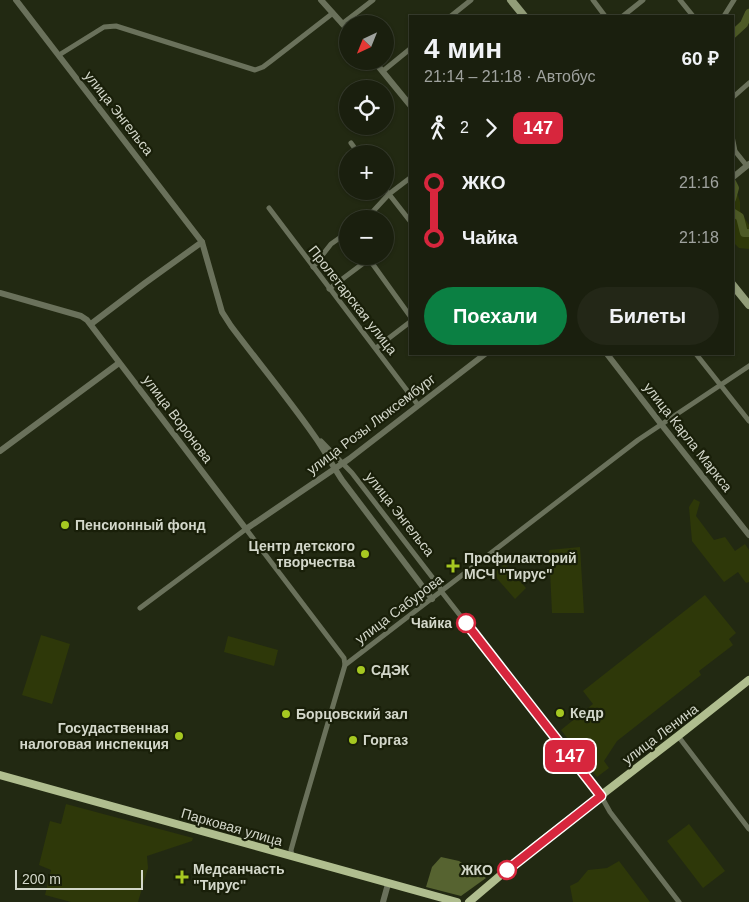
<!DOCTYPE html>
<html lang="ru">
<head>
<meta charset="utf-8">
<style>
	:root { --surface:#1a1f0e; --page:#232717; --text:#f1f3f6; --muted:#9fa29e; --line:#383d2e; --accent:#0b8043 }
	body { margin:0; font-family:Arial,sans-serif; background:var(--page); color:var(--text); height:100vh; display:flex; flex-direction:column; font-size:19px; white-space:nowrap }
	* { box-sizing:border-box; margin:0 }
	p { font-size:16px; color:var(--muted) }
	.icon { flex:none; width:28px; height:28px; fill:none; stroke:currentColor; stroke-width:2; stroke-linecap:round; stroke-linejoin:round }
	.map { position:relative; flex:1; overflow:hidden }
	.drawer { position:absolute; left:409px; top:15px; width:325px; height:340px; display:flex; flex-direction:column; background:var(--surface); border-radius:0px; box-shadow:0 1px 4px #0004,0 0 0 1px var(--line) }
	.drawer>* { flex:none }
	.badge { padding:0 10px; border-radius:8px; font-size:18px; line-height:32px }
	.needle { width:32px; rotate:223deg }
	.tools { position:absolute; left:339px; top:15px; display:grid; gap:10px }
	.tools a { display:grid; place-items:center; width:55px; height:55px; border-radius:50%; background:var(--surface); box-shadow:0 1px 4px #0004,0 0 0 1px var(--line); font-size:25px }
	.scale { position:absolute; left:15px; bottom:12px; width:128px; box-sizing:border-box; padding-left:5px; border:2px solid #d3d7ca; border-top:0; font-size:14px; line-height:18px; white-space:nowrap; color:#d3d7ca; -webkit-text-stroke:4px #191f09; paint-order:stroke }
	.map>.badge { position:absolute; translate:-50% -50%; box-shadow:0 0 0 2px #fff }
	.legs { display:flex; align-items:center; gap:8px; height:55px; padding:0 15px; font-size:16px }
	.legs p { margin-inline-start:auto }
	.head { display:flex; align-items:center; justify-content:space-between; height:85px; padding:0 15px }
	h1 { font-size:28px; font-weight:800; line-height:38px }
	.action { display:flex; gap:10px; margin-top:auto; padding:10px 15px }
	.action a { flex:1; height:58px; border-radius:30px; background:var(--accent); color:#fff; font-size:20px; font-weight:800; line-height:58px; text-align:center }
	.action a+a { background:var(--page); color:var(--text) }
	ul { padding:0 15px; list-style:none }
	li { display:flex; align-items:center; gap:18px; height:55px; font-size:19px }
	li i { display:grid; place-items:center; width:8px; height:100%; margin:0 6px; background:currentColor }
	li i::after { content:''; width:12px; height:12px; margin:-6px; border:4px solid; border-radius:50%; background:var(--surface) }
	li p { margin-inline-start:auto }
	li:first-child i { background:linear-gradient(#0000 50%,currentColor 0) }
	li:last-child i { background:linear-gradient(currentColor 50%,#0000 0) }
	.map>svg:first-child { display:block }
	.green { fill:#2e3809 }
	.forest { fill:#566330 }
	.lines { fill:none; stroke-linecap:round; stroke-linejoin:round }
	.river { stroke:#4d5a26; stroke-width:8 }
	.minor { stroke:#6a715b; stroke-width:5 }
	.tertiary { stroke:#6a715b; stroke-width:6 }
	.secondary { stroke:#929d79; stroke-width:8 }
	.primary { stroke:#b0be8f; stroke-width:8 }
	.line-1-casing { stroke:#fff; stroke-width:11 }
	.line-1 { stroke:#d7263d; stroke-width:8 }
	.poi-dot { fill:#a6c821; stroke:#191f09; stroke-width:2 }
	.stop-1-dot { fill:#fff; stroke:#d7263d; stroke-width:2.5 }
	.labels { text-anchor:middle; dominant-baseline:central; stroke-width:4.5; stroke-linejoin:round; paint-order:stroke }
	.street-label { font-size:14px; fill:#d3d7ca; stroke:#191f09 }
	.poi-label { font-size:14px; font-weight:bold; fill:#d3d7ca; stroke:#191f09; text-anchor:start }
	.stop-label { font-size:14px; font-weight:bold; fill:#d3d7ca; stroke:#191f09; text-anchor:end }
</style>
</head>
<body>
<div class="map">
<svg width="749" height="902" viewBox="0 0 749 902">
	<rect width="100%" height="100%" fill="#222912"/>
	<g class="green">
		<polygon points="738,195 740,202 740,211 749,225 749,249 739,248 733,242 733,196"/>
		<polygon points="694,499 700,502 696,516 714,540 725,537 735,551 745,544 749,550 749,582 746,583 738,572 724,582 692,541 689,507"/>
		<polygon points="580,547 584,613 552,613 549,550"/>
		<polygon points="505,564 526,588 515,599 493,574"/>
		<polygon points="705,595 736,633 729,639 733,645 699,671 701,675 617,741 604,761 609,768 597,777 561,730 593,704 583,691"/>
		<polygon points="41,635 70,644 52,704 22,695"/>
		<polygon points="228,636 278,650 274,666 224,652"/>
		<polygon points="66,804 193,838 192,841 147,856 148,868 138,902 71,902 45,895 51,870 39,865 50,821 61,824"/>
		<polygon points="689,824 725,871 703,888 667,841"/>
		<polygon points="619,861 650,902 573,902 570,886 578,882 588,870 607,868"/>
	</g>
	<polygon class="forest" points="441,857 459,861 486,878 461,896 426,887 432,867"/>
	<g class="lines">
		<g class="river">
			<polyline points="732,35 744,24 749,13"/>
			<polyline points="732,182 735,188 732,199"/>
			<polyline points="732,212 740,217 744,233 749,233"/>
		</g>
		<g class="minor">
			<polyline points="593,0 605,16"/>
			<polyline points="680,0 693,16"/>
			<polyline points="451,16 471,0"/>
			<polyline points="623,16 643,0"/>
			<polyline points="724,16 734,0"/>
			<polyline points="342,24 373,0"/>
			<polyline points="59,55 104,27 116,26 255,70 263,67 271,61 333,13"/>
			<polyline points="383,71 410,49"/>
			<polyline points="732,98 749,83"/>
			<polyline points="732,136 735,151 747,166"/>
			<polyline points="351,143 359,154"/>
			<polyline points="385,189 410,221"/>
			<polyline points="269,208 418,405"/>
			<polyline points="366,219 389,194 410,178"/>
			<polyline points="313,267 331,244 348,232"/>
			<polyline points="329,289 369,259 410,316"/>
			<polyline points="376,348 410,322"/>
			<polyline points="696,354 749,421"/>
			<polyline points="321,441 352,473 439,586 441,591 601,796 610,812 679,902"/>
			<polyline points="140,608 246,529 344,658 345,665"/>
			<polyline points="678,736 749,829"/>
			<polyline points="292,857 291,850 302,811 345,665 638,440 749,366"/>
		</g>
		<g class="tertiary">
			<path d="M16 0 202 242 222 312 231 326C258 362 287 397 313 434 324 449 332 465 342 480L432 599"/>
			<polyline points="321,0 348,30"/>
			<polyline points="374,61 410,105"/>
			<polyline points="732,178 749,164"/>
			<polyline points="0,293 81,316 87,320 246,529 349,459 485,354"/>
			<polyline points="91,324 145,283 202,242"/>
			<polyline points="607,354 661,424 749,535"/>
			<polyline points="0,451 119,363"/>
			<polyline points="383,902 388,884"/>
		</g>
		<g class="secondary">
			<polyline points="511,0 524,16"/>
			<polyline points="732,284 749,305"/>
		</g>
		<g class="primary">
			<polyline points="0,775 457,902"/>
			<polyline points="469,902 534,847 678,736 749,680"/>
		</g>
	</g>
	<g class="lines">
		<defs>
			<polyline id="line-1" points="466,623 601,796 507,870"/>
		</defs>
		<use href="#line-1" class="line-1-casing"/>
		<use href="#line-1" class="line-1"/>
	</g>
	<g class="poi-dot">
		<circle cx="65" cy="525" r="5"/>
		<circle cx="365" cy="554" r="5"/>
		<path d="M450.5 558.5h5v5h5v5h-5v5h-5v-5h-5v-5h5z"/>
		<circle cx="361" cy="670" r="5"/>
		<circle cx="560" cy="713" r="5"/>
		<circle cx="286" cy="714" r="5"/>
		<circle cx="179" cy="736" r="5"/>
		<circle cx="353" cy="740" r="5"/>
		<path d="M179.5 869.5h5v5h5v5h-5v5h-5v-5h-5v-5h5z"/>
	</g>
	<g class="stop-1-dot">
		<circle cx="466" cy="623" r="9"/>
		<circle cx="507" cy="870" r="9"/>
	</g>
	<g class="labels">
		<g class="street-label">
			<text transform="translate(119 113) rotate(52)">улица Энгельса</text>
			<text transform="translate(353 300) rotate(52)">Пролетарская улица</text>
			<text transform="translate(178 419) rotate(53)">улица Воронова</text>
			<text transform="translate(371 424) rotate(-37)">улица Розы Люксембург</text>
			<text transform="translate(688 437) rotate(52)">улица Карла Маркса</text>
			<text transform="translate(400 514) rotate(52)">улица Энгельса</text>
			<text transform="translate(399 609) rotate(-37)">улица Сабурова</text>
			<text transform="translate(660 734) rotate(-37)">улица Ленина</text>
			<text transform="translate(232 827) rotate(16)">Парковая улица</text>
		</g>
		<g class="poi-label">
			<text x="75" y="525">Пенсионный фонд</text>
			<text x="355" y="546" text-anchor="end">Центр детского<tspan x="355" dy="16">творчества</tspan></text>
			<text x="464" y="558">Профилакторий<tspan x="464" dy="16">МСЧ "Тирус"</tspan></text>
			<text x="371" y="670">СДЭК</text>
			<text x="570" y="713">Кедр</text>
			<text x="296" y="714">Борцовский зал</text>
			<text x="169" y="728" text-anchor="end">Госудаственная<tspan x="169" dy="16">налоговая инспекция</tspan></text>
			<text x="363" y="740">Горгаз</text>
			<text x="193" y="869">Медсанчасть<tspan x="193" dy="16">"Тирус"</tspan></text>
		</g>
		<g class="stop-label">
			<text x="452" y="623">Чайка</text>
			<text x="493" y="870">ЖКО</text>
		</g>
	</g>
</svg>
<div class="tools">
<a><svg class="needle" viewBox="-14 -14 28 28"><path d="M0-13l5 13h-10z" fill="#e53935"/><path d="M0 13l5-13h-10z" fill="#9fa29e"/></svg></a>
<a><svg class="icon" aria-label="locate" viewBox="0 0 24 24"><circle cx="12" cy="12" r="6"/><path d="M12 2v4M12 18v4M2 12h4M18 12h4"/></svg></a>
<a>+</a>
<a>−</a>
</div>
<div class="scale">200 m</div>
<b class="badge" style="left:570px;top:756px;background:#d7263d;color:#fff">147</b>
<section class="drawer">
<div class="head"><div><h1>4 мин</h1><p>21:14 – 21:18 · Автобус</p></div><b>60 ₽</b></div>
<div class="legs"><svg class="icon" aria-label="walk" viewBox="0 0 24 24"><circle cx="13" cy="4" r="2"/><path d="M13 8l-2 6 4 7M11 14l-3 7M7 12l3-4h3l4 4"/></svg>2<svg class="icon" aria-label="forward" viewBox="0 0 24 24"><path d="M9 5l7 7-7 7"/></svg><b class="badge" style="background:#d7263d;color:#fff">147</b></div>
<ul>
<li><i style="color:#d7263d"></i><b>ЖКО</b><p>21:16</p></li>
<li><i style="color:#d7263d"></i><b>Чайка</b><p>21:18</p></li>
</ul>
<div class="action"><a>Поехали</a><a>Билеты</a></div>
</section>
</div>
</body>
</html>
